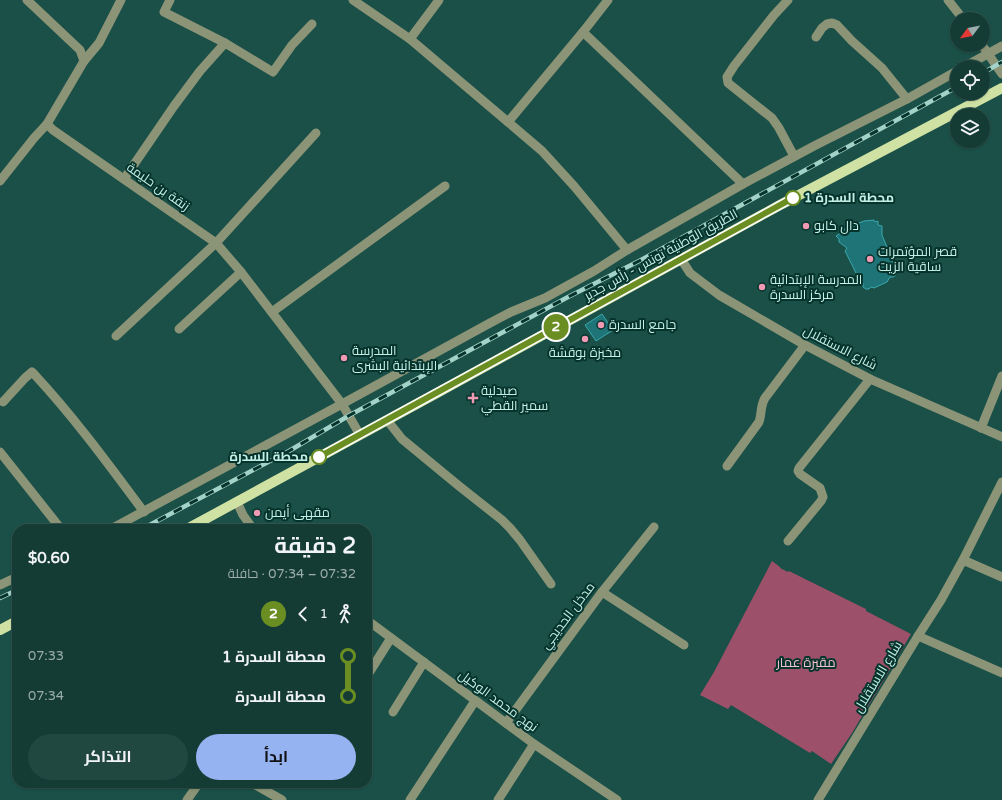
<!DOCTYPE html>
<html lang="ar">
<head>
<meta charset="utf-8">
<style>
	:root { --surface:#143c35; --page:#214741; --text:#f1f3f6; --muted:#9dadad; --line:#335650; --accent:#95b2f1 }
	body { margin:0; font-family:"Varela Round",Cairo,sans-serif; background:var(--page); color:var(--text); direction:rtl; height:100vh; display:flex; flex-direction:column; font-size:15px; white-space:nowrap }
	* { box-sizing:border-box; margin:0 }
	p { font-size:13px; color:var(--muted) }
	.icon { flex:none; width:22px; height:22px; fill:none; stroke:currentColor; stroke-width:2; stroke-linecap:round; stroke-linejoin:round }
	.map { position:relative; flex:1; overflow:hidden; direction:ltr }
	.drawer { position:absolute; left:12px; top:524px; width:360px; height:264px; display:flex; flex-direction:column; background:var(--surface); border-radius:16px; box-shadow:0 1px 3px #0004,0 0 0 1px var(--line); direction:rtl }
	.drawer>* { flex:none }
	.badge { padding:0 8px; border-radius:13px; font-size:14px; line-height:26px }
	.needle { width:26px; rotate:238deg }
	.controls { position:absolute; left:950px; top:12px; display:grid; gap:8px }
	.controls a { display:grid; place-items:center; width:40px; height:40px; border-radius:50%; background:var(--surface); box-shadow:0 1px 3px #0004,0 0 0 1px var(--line); font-size:20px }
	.map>.badge { position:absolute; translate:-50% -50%; box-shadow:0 0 0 2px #fff }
	.legs { display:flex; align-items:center; gap:6px; height:44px; padding:0 16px; font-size:13px }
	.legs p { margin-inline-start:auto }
	.overview { display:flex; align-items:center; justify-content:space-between; height:68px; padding:0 16px }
	h1 { font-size:22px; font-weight:700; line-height:30px }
	.primary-button { display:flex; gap:8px; margin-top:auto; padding:8px 16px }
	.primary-button a { flex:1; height:46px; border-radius:24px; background:var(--accent); color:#111; font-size:16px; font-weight:700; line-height:46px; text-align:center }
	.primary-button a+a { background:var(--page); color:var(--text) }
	ul { padding:0 16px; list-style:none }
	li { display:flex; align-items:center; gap:14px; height:40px; font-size:15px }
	li i { display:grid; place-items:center; width:6px; height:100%; margin:0 5px; background:currentColor }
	li i::after { content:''; width:10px; height:10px; margin:-5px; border:3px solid; border-radius:50%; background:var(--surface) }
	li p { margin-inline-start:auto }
	li:first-child i { background:linear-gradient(#0000 50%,currentColor 0) }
	li:last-child i { background:linear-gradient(currentColor 50%,#0000 0) }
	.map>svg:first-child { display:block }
	.green { fill:#9d5069 }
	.building { fill:#1f7478; stroke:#3aa7ad }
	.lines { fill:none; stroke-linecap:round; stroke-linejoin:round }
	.minor { stroke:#8c9477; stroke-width:9 }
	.major { stroke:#d0e1a4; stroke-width:10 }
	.rail-casing { stroke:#a3d2c8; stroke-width:4.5 }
	.rail { stroke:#06342d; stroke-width:3; stroke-dasharray:9; stroke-linecap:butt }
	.line-1-casing { stroke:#fff; stroke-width:9 }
	.line-1 { stroke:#6b8e23; stroke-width:6 }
	.stop-1-dot { fill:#fff; stroke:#6b8e23; stroke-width:2 }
	.poi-dot { fill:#f19ab4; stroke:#06342d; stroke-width:1.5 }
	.labels { text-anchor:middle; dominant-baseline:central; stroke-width:4; stroke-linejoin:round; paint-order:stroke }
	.street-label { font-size:13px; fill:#c3f0e6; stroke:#06342d }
	.stop-label { font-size:13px; font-weight:bold; fill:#c3f0e6; stroke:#06342d; text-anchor:start }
	.poi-label { font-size:13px; fill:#c3f0e6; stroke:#06342d; text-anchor:start }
	.park-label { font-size:13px; fill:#f6c1cf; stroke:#06342d }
</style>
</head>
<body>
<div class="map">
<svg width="1002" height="800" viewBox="0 0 1002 800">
	<rect width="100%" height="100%" fill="#1a5047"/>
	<polygon class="green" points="772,561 780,567 780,568 788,572 789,571 807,580 866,609 866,611 911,634 852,733 831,764 812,751 810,753 731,705 728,709 700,695 714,672"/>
	<g class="building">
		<polygon points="874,220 875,222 878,221 878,225 882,226 882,235 895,267 893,270 896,273 896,275 893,277 890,277 887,282 874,288 871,287 869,289 866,289 863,287 863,283 861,283 845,251 847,248 839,242 839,239 836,236 842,232 842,230 864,221"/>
		<polygon points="602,314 613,330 596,341 585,325"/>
	</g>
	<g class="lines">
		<g class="minor">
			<polyline points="27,0 80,50 84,61 47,124 53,130 216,243 241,272 342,404 360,435"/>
			<polyline points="170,0 164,12 225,43"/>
			<polyline points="353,0 410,39 508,122 542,151 574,186 627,250"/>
			<polyline points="788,0 774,15 734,66 727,77 728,83 772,118 779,128 794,156"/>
			<polyline points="948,0 963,19"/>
			<polyline points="583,32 743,184"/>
			<polyline points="816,37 822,28 827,24 832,23 837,25 852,41 882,68 907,99"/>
			<polyline points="410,39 439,0"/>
			<polyline points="982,45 1002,74"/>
			<polyline points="84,61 99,43 121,0"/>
			<polyline points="964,67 1002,46"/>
			<polyline points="508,122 583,32 608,0"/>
			<polyline points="124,179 174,106 200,71 225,43 273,72 292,45 312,24"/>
			<polyline points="0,181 34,138 47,124"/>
			<polyline points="681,259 690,273 719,295 805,345 870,379 1002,437"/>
			<polyline points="272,312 445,186"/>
			<polyline points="179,329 241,272"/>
			<polyline points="116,336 216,243 316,133"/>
			<path d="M3 402 25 378 32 372 34 374C74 417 109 465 144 512"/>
			<polyline points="387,420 402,439 459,486 502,520 510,528 520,540 551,584"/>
			<polyline points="981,428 1002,376"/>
			<polyline points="0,452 61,529"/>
			<path d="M727 466 759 422C762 414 760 406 765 398L805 345"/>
			<polyline points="237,502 243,515 253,529"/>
			<polyline points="111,529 342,404 490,323 511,312 545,298 594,271 627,250 743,184 814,146 907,99 957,71"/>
			<polyline points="788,541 821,501 823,497 820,488 800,474 798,471 799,468 870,379"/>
			<polyline points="963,560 1002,577"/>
			<polyline points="0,585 17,577"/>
			<polyline points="602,592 684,645"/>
			<polyline points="367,620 534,744 617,800"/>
			<polyline points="918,636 1002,673"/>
			<polyline points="367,676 391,638"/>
			<polyline points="393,712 424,662"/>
			<polyline points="506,723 602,592 654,527"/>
			<polyline points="252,783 282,800"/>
			<polyline points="187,800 199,783"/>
			<polyline points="410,800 475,701"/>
			<polyline points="498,800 534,744"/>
			<polyline points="818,800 918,636 941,600 963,560 1002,482"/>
		</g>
		<g class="major">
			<polyline points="187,529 435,394 780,205 1002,88"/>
			<polyline points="0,630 17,621"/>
		</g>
		<defs>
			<g id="rail">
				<polyline points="983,73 1002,62"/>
				<polyline points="142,529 289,451 350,415 568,297 641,260 957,87"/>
				<polyline points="0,598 17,590"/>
			</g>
		</defs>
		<use href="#rail" class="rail-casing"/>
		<use href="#rail" class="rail"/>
	</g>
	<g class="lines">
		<defs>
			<polyline id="line-1" points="319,457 793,198"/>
		</defs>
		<use href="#line-1" class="line-1-casing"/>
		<use href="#line-1" class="line-1"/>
	</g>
	<g class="stop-1-dot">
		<circle cx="793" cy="198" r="7"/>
		<circle cx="319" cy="457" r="7"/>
	</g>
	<g class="poi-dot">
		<circle cx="806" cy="226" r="4"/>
		<circle cx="870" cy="259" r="4"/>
		<circle cx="762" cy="287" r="4"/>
		<circle cx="601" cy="325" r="4"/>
		<circle cx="585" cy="339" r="4"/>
		<circle cx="344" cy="358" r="4"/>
		<path d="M471 392h4v4h4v4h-4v4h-4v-4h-4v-4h4z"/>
		<circle cx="257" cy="513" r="4"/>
	</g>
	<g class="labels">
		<g class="street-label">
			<text transform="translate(158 187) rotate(35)">زنقة بن حليمة</text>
			<text transform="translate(661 255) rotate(-29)">الطريق الوطنية تونس - رأس جدير</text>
			<text transform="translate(840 348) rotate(27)">شارع الاستقلال</text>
			<text transform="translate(568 616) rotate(-53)">مدخل الحديجي</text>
			<text transform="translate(878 677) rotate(-59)">شارع الاستقلال</text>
			<text transform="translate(498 701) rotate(36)">نهج محمد الوكيل</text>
		</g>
		<g class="stop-label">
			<text x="804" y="198">محطة السدرة 1</text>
			<text x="308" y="457" text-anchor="end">محطة السدرة</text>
		</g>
		<g class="poi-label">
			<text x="814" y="226">دال كابو</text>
			<text x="878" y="252">قصر المؤتمرات<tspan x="878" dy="15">ساقية الزيت</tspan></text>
			<text x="770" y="280">المدرسة الإبتدائية<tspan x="770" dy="15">مركز السدرة</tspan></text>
			<text x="609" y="325">جامع السدرة</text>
			<text x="352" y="351">المدرسة<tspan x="352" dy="15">الإبتدائية البشرى</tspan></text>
			<text x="585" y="353" text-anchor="middle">مخبزة بوقشة</text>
			<text x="481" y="391">صيدلية<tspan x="481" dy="15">سمير القطي</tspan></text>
			<text x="265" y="513">مقهى أيمن</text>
		</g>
		<g class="park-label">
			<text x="806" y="663">مقبرة عمار</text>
		</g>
	</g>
</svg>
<div class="controls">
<a><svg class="needle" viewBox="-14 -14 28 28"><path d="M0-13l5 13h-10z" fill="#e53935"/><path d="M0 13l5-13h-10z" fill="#9dadad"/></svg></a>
<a><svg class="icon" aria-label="locate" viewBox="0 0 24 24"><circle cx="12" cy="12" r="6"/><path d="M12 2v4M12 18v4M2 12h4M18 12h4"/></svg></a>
<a><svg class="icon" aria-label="layers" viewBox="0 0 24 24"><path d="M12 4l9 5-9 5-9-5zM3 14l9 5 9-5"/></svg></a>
</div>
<b class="badge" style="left:556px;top:327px;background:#6b8e23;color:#fff">2</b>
<section class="drawer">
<div class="overview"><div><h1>2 دقيقة</h1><p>07:32 – 07:34 · حافلة</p></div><b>$0.60</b></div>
<div class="legs"><svg class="icon" aria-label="walk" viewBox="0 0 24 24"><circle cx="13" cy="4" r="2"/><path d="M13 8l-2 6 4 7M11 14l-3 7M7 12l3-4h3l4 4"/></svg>1<svg class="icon" aria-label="back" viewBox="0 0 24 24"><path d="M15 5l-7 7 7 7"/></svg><b class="badge" style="background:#6b8e23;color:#fff">2</b></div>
<ul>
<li><i style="color:#6b8e23"></i><b>محطة السدرة 1</b><p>07:33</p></li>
<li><i style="color:#6b8e23"></i><b>محطة السدرة</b><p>07:34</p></li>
</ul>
<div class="primary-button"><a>ابدأ</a><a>التذاكر</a></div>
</section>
</div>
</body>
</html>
